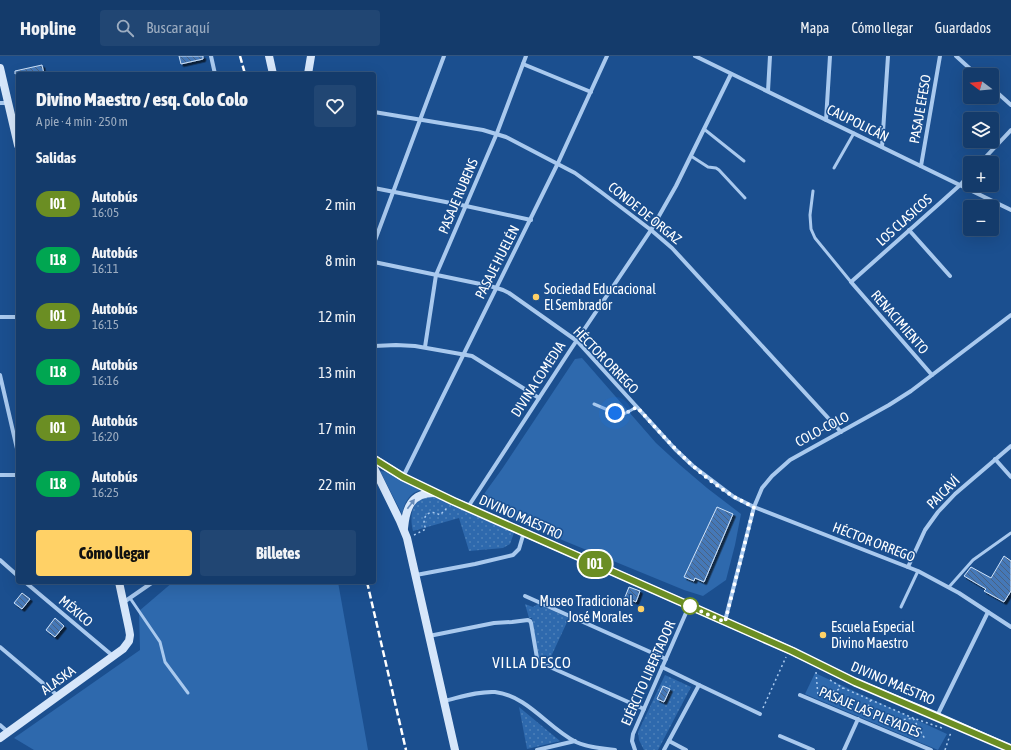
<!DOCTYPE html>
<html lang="es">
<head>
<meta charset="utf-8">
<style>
	:root { --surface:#143b6b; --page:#214673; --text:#f1f3f6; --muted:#9dadc1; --line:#33557e; --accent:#ffd166 }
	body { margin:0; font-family:"Asap Condensed",sans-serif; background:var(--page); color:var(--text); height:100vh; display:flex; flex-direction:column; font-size:15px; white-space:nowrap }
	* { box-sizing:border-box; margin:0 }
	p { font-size:13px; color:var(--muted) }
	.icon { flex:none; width:22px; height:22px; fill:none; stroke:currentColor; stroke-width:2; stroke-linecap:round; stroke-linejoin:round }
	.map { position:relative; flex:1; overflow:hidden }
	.drawer { position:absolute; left:16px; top:16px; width:360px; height:512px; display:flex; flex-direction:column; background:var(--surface); border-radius:4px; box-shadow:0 4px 16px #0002,0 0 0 1px var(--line) }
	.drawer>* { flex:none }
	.badge { padding:0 8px; border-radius:13px; font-size:14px; line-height:26px }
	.needle { width:26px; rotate:286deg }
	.fabs { position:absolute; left:963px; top:12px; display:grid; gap:8px }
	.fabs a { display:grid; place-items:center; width:36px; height:36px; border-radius:4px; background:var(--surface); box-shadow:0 4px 16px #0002,0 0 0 1px var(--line); font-size:20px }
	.you { position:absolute; width:20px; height:20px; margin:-10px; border:3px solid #fff; border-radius:50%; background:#1a73e8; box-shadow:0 0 0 6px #1a73e833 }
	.map>.badge { position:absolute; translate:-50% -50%; box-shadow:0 0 0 2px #fff }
	h2 { padding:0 20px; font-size:15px; line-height:36px }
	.round { display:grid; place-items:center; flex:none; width:42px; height:42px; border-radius:4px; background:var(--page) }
	.headline { display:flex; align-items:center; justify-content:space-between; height:68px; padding:0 20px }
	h1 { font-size:19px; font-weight:800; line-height:30px }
	.button { display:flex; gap:8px; margin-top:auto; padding:8px 20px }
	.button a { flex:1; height:46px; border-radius:4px; background:var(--accent); color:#111; font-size:16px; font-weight:800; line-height:46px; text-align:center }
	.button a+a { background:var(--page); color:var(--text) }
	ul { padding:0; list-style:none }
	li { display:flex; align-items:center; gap:12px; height:56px; padding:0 20px }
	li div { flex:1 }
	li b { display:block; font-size:15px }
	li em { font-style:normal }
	li .badge { min-width:44px; font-weight:700; text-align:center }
	header { display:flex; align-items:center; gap:24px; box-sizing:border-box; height:56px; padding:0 20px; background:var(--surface); border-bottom:1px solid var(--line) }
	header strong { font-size:19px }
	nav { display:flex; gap:22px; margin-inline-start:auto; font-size:14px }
	.search { width:280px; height:36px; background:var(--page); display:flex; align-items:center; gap:10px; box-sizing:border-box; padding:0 14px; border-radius:4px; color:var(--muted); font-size:15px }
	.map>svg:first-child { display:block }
	.grass { fill:#2e69ad }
	.park { fill:url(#park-dots) }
	.building { fill:url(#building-back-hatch); stroke:#cfe3fa; filter:url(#shadow) }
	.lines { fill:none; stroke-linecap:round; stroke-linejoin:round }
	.path { stroke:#a9c9ee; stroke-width:1.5; stroke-dasharray:2 3; stroke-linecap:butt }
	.lane { stroke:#a9c9ee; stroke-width:3 }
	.street { stroke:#a9c9ee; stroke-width:4 }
	.secondary { stroke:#d6e6fa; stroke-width:8 }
	.rail { stroke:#fff; stroke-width:2.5; stroke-dasharray:7 3; stroke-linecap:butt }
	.oneway { fill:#668bba }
	.line-casing { stroke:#fff; stroke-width:9 }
	.line { stroke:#6b8e23; stroke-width:6 }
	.walk { stroke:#fff; stroke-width:4; stroke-dasharray:0 7.2 }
	.poi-dot { fill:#ffd166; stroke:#1b4f8f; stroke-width:1.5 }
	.stop-dot { fill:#fff; stroke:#6b8e23; stroke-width:2 }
	.labels { text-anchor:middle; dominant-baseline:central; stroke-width:3; stroke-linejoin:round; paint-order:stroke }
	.street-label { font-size:14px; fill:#fff; stroke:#1b4f8f }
	.poi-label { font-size:14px; fill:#fff; stroke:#1b4f8f; text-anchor:start }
	.neighbourhood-label { font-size:15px; letter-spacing:1px; fill:#fff; stroke:#1b4f8f }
</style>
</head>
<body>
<header>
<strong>Hopline</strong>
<div class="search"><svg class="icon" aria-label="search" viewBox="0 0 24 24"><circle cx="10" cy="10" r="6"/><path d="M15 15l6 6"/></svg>Buscar aquí</div>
<nav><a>Mapa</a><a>Cómo llegar</a><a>Guardados</a></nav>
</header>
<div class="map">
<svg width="1011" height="694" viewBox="0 0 1011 694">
	<defs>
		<pattern id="park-dots" width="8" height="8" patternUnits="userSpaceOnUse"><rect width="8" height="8" fill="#2e69ad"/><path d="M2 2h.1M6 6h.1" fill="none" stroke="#4d80b9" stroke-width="1.8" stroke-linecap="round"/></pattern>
		<pattern id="building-back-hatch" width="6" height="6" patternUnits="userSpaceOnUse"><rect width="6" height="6" fill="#4478b7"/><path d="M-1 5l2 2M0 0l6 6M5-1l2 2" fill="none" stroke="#486282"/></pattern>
		<filter id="shadow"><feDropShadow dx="2.5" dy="2.5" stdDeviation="0" flood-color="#0009"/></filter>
	</defs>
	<rect width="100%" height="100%" fill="#1b4f8f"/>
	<g class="grass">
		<polygon points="582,302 656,387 680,409 707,432 741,458 735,489 726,524 703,540 684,534 567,486 487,452 483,449 482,445 484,438 502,413 575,303"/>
		<path d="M380 415 390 416 425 433C411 435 405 444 402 458Z"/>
		<polygon points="173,526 338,526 368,694 34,694 14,682 140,594 139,555"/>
		<polygon points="815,617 947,678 938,694 805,638"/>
	</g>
	<g class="park">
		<path d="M430 438 515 474 510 488 503 492 469 495 459 462 413 475C409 458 412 444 430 438Z"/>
		<polygon points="525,548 533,551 538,548 569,562 548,607 540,604 538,601 532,562 529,562"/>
		<polygon points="665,619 691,631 658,694 644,694 639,684 638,676"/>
		<polygon points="519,651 560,685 527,693"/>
	</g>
	<g class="building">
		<polygon points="179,0 203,0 203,3 181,8"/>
		<polygon points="42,9 44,18 15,18 15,15"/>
		<polygon points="717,451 733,458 704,526 695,522 694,525 684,521"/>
		<polygon points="1004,500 1011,505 1011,535 1004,546 984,535 986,533 964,520 971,511 991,522"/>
		<polygon points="629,531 640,535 636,546 625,541"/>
		<polygon points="22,537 30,543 22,553 14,547"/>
		<polygon points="55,562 64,570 55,581 46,574"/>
		<polygon points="663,630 670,633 664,646 657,643"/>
	</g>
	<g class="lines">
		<g class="path">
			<path d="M414 479 426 473C420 461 429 452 440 459L447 452"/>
			<polyline points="816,616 818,640"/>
			<polyline points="830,624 843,632 913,662 942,672"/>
			<polyline points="824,641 834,635 843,632"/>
			<polyline points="763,652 786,601"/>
			<polyline points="865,660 871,643"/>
			<polyline points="884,667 913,662 925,683"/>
			<polyline points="945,694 951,676"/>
		</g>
		<g class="lane">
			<polyline points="704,73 744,105"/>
			<polyline points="691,100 708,111 716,112 719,114 745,142"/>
			<polyline points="834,112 854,77"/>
			<polyline points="813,135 810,159 811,173 815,182 851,226"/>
			<polyline points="594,348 615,357 622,359 637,351"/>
			<polyline points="949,531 973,504 1011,477"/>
			<polyline points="130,542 160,586 165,606 188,637"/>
			<polyline points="901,551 918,515"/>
		</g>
		<g class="street">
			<polyline points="211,0 215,18"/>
			<polyline points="695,0 1011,154"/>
			<polyline points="956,0 977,19"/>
			<polyline points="523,8 591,36"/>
			<polyline points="992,32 1011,49"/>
			<polyline points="768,35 770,0"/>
			<polyline points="0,47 8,47"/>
			<polyline points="374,56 483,74 506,81 575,117 601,136 651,174 672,192 841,376"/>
			<polyline points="826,64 830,0"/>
			<polyline points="882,91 888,0"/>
			<polyline points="980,107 1011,74"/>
			<polyline points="921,110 940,0"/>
			<polyline points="374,132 466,150 531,164"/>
			<polyline points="909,174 950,220"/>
			<polyline points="374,187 420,64 444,0"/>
			<polyline points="374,206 490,230 503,234 509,237 577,285 675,393 693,410 734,441 754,451 918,515 959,537 988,556 1011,571"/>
			<polyline points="0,261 18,261"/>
			<polyline points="374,290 396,289 415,290 472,300 539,342"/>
			<polyline points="425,291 436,219 497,77 526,0"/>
			<polyline points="0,319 18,397"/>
			<polyline points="932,319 851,226 940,147 960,129 970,118"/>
			<polyline points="995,403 1011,421"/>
			<polyline points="0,419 18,419"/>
			<polyline points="403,421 558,107 607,0"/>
			<polyline points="468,451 571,293 651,174 676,130 731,18"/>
			<polyline points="0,504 18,520"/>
			<polyline points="908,511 925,474 938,456 955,438 1011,390"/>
			<polyline points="416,519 475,508 513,499 519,493 524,476"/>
			<polyline points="25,526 113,600"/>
			<polyline points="525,540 666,603"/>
			<polyline points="124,546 153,526"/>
			<polyline points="725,565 754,451 762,432 772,420 790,404 889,349 911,335 1011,259"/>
			<polyline points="429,580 494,567 512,566 528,564 530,565 531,567 537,602 539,607 550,611 644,653"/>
			<polyline points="0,591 58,640"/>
			<polyline points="662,611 699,629 760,658"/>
			<polyline points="800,639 931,694"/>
			<path d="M444 645C461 641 478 635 495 636 528 640 548 672 576 686 588 692 602 692 615 694"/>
			<polyline points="937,660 988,556"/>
			<polyline points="0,669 8,676"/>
			<polyline points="780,680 813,694"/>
			<polyline points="669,685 686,694"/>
			<polyline points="537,694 575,685"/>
			<polyline points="635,694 632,685 633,678 689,550"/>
			<polyline points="664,694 699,629"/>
			<polyline points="844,694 858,663"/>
		</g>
		<g class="secondary">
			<polyline points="269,0 273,18"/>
			<polyline points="0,12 18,89"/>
			<polyline points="308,18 311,0"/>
			<polyline points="374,403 403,421 453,445 792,595 855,626 937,660 1011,693"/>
			<polyline points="374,412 400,465 407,482 455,694"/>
			<path d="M404 472C406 452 411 437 434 437"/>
			<polyline points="0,682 123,593 129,585 130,579 129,573 119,526"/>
		</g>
		<g class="rail">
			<polyline points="240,0 245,18"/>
			<polyline points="367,526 406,694"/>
		</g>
	</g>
	<defs><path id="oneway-solid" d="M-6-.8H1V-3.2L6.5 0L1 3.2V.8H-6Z"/></defs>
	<use class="oneway" href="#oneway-solid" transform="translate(411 448) rotate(-53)"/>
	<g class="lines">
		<defs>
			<polyline id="line" points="374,403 403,421 453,445 792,595 855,626 1011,693"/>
		</defs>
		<use href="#line" class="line-casing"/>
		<use href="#line" class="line"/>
		<path class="walk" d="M615 357 622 359 637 351C672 390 705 429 754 451L725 566 689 550H690"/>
	</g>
	<g class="poi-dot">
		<circle cx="536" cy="241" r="4"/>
		<circle cx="641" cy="553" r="4"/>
		<circle cx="823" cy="579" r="4"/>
	</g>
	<circle class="stop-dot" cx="690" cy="550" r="8"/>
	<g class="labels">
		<g class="street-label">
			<text transform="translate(920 53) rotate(-80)">PASAJE EFESO</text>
			<text transform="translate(858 67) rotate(26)">CAUPOLICÁN</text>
			<text transform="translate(458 140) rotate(-67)">PASAJE RUBENS</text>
			<text transform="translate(645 157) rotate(39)">CONDE DE ORGAZ</text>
			<text transform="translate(904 164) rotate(-42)">LOS CLASICOS</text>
			<text transform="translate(497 206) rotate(-63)">PASAJE HUELÉN</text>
			<text transform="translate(900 266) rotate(49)">RENACIMIENTO</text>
			<text transform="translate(606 304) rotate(46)">HÉCTOR ORREGO</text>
			<text transform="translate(538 323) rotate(-57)">DIVINA COMEDIA</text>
			<text transform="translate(822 373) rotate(-28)">COLO-COLO</text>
			<text transform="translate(943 436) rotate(-45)">PAICAVÍ</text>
			<text transform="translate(521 461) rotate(24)">DIVINO MAESTRO</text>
			<text transform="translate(874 486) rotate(21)">HÉCTOR ORREGO</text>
			<text transform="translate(76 555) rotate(40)">MÉXICO</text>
			<text transform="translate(648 617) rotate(-66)">EJÉRCITO LIBERTADOR</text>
			<text transform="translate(58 624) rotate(-36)">ALASKA</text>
			<text transform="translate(893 627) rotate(23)">DIVINO MAESTRO</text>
			<text transform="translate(870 656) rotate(23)">PASAJE LAS PLEYADES</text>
		</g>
		<g class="poi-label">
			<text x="544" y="233">Sociedad Educacional<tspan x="544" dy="16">El Sembrador</tspan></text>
			<text x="633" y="545" text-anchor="end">Museo Tradicional<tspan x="633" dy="16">José Morales</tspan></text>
			<text x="831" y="571">Escuela Especial<tspan x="831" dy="16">Divino Maestro</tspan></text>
		</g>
		<g class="neighbourhood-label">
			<text x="532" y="606">VILLA DESCO</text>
		</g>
	</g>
</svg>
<div class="fabs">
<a><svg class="needle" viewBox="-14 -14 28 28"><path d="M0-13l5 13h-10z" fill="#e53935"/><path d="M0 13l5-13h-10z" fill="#9dadc1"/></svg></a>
<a><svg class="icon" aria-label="layers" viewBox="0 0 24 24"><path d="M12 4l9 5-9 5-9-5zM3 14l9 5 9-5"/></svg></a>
<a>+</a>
<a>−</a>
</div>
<div class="you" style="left:615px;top:357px"></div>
<b class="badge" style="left:595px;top:508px;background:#6b8e23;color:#fff">I01</b>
<section class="drawer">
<div class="headline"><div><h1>Divino Maestro / esq. Colo Colo</h1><p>A pie · 4 min · 250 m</p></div><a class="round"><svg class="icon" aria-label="heart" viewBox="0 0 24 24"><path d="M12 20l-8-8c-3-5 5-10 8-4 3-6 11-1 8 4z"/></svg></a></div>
<h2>Salidas</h2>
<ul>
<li><span class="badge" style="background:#6b8e23;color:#fff">I01</span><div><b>Autobús</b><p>16:05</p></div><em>2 min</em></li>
<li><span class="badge" style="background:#00a651;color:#fff">I18</span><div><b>Autobús</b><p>16:11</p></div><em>8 min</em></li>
<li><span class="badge" style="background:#6b8e23;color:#fff">I01</span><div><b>Autobús</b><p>16:15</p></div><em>12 min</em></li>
<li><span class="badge" style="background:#00a651;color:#fff">I18</span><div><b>Autobús</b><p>16:16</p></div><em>13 min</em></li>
<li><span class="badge" style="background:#6b8e23;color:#fff">I01</span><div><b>Autobús</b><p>16:20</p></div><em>17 min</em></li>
<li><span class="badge" style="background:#00a651;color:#fff">I18</span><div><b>Autobús</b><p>16:25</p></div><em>22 min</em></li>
</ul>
<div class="button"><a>Cómo llegar</a><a>Billetes</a></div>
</section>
</div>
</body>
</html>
